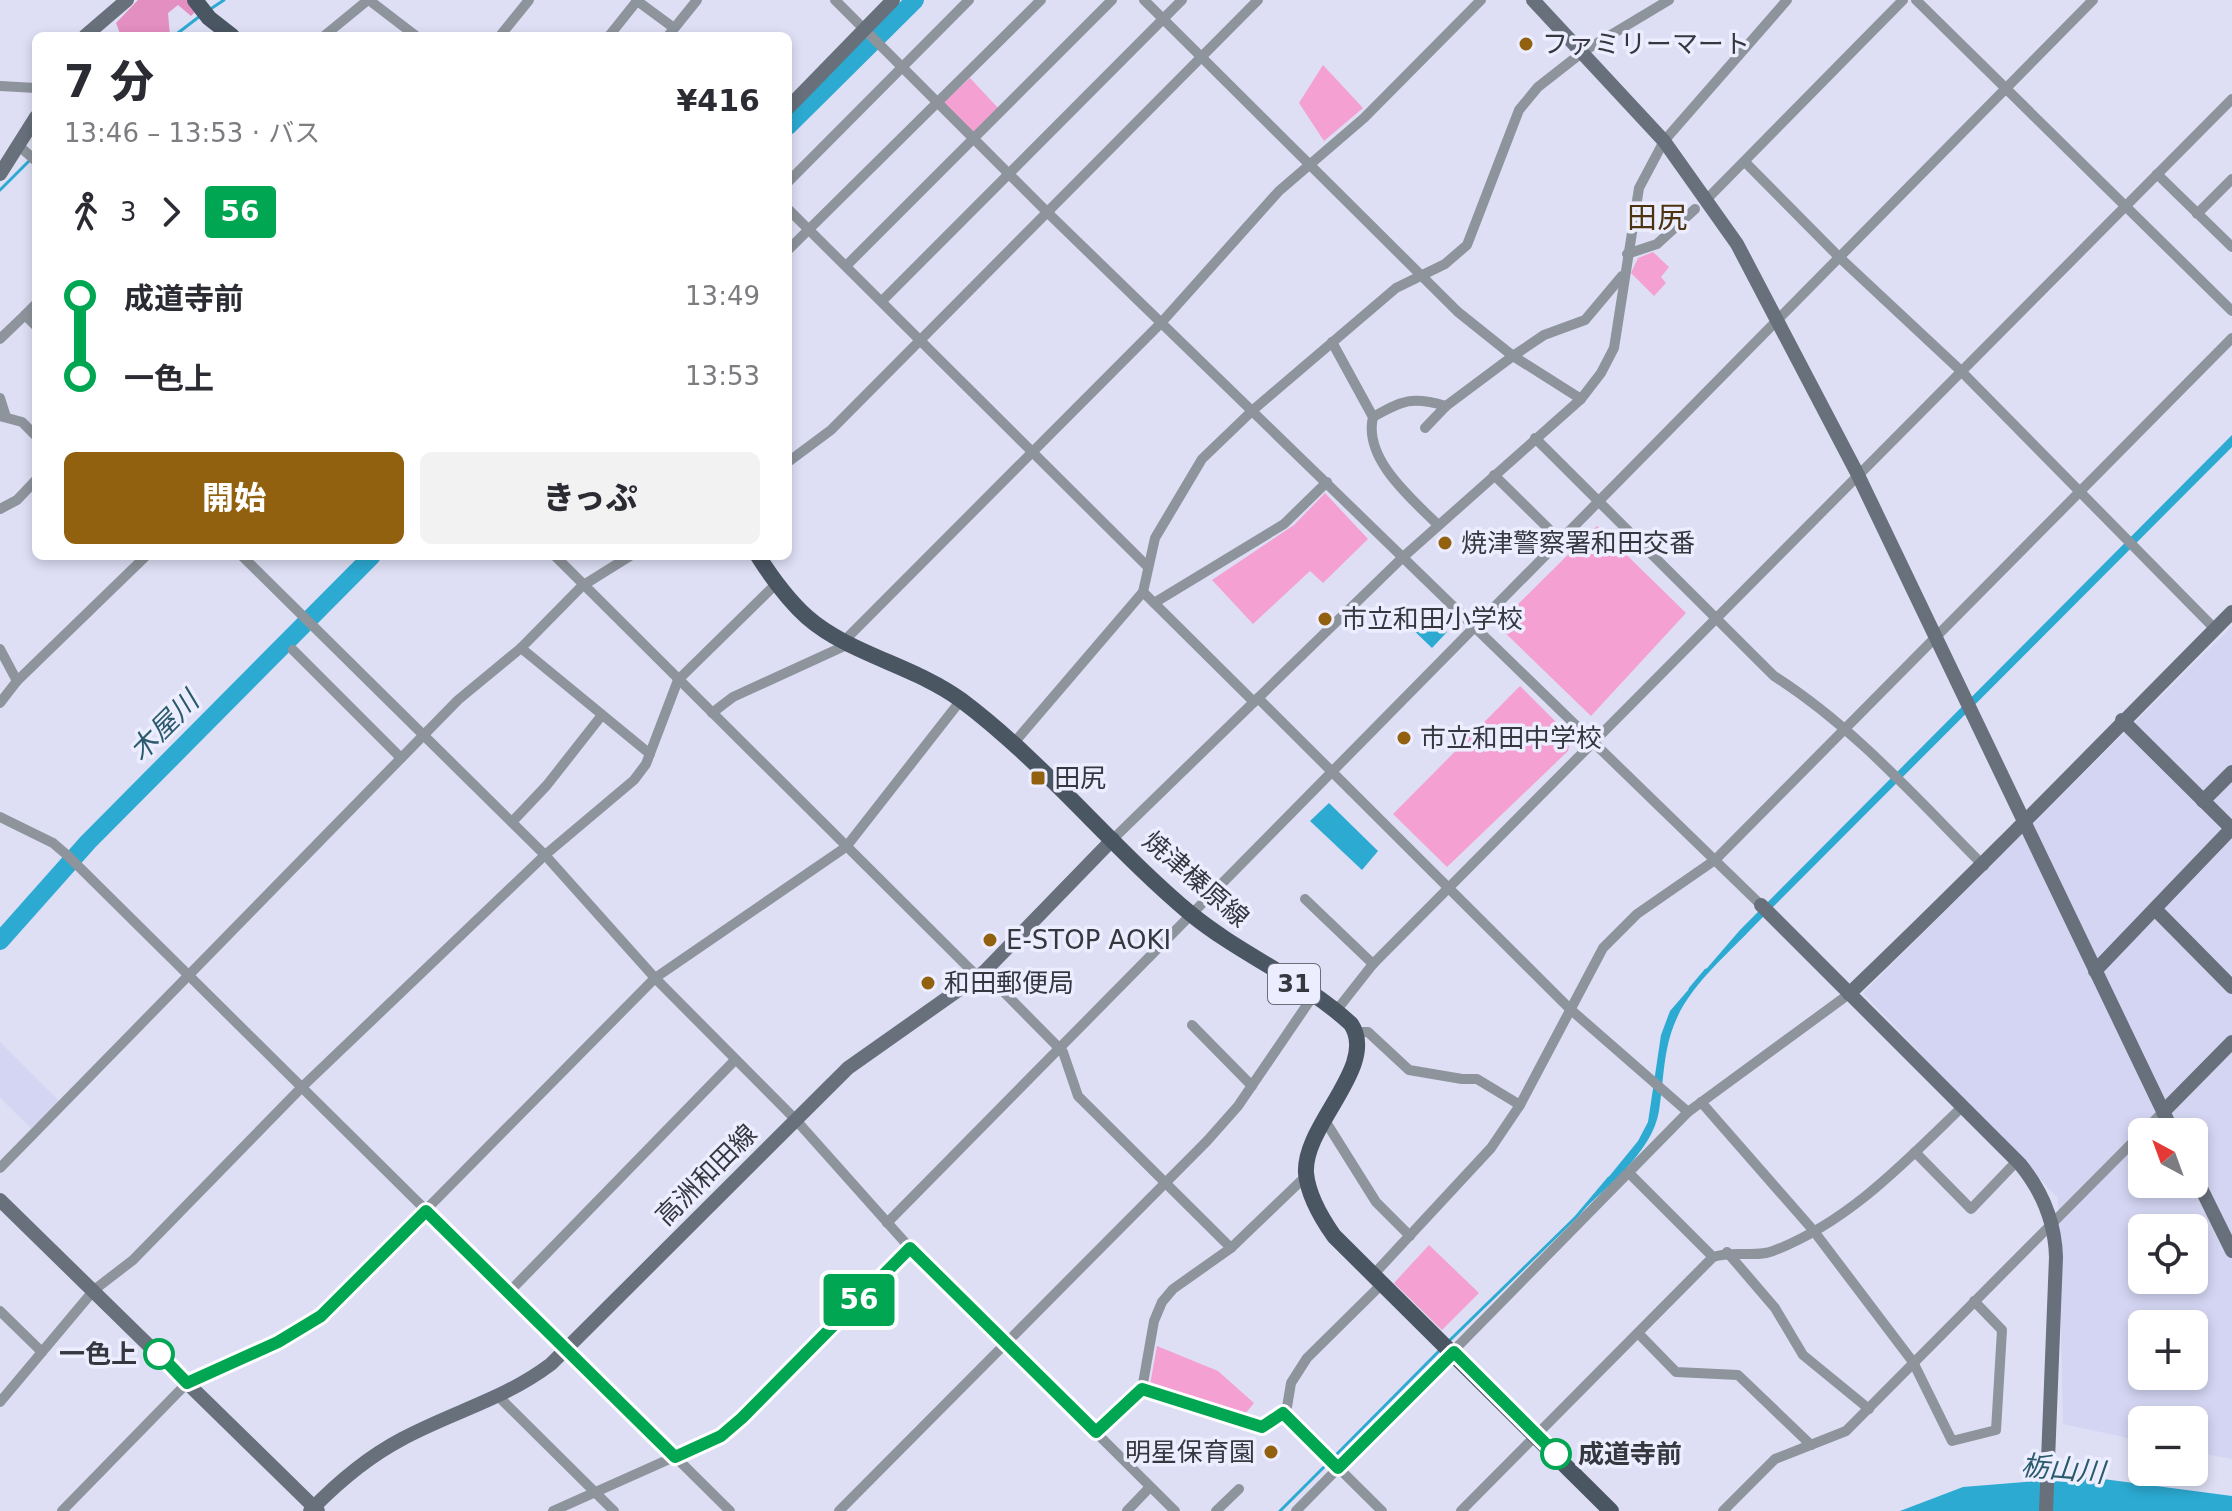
<!DOCTYPE html>
<html lang="ja">
<head>
<meta charset="utf-8">
<style>
	:root { --surface:#fff; --page:#f2f2f3; --text:#2b2b33; --muted:#7c7c81; --accent:#91610f }
	body { margin:0; font-family:"DejaVu Sans","Noto Sans JP",sans-serif; background:var(--page); color:var(--text); height:100vh; display:flex; flex-direction:column; font-size:30px; white-space:nowrap }
	* { box-sizing:border-box; margin:0 }
	p { font-size:26px; color:var(--muted) }
	.icon { flex:none; width:44px; height:44px; fill:none; stroke:currentColor; stroke-width:2; stroke-linecap:round; stroke-linejoin:round }
	.map { position:relative; flex:1; overflow:hidden }
	.side { position:absolute; left:32px; top:32px; width:760px; height:528px; display:flex; flex-direction:column; background:var(--surface); border-radius:12px; box-shadow:0 4px 12px #0003 }
	.side>* { flex:none }
	.badge { padding:0 16px; border-radius:6px; font-size:28px; line-height:52px }
	.needle { width:52px; rotate:319deg }
	.tools { position:absolute; left:2128px; top:1118px; display:grid; gap:16px }
	.tools a { display:grid; place-items:center; width:80px; height:80px; border-radius:12px; background:var(--surface); box-shadow:0 4px 12px #0003; font-size:40px }
	.map>.badge { position:absolute; translate:-50% -50%; box-shadow:0 0 0 4px #fff }
	.legs { display:flex; align-items:center; gap:12px; height:88px; padding:0 32px; font-size:26px }
	.legs p { margin-inline-start:auto }
	.summary { display:flex; align-items:center; justify-content:space-between; height:136px; padding:0 32px }
	h1 { font-size:44px; font-weight:800; line-height:60px }
	.action { display:flex; gap:16px; margin-top:auto; padding:16px 32px }
	.action a { flex:1; height:92px; border-radius:12px; background:var(--accent); color:#fff; font-size:32px; font-weight:800; line-height:92px; text-align:center }
	.action a+a { background:var(--page); color:var(--text) }
	ul { padding:0 32px; list-style:none }
	li { display:flex; align-items:center; gap:28px; height:80px; font-size:30px }
	li i { display:grid; place-items:center; width:12px; height:100%; margin:0 10px; background:currentColor }
	li i::after { content:''; width:20px; height:20px; margin:-10px; border:6px solid; border-radius:50%; background:var(--surface) }
	li p { margin-inline-start:auto }
	li:first-child i { background:linear-gradient(#0000 50%,currentColor 0) }
	li:last-child i { background:linear-gradient(currentColor 50%,#0000 0) }
	.map>svg:first-child { display:block }
	.built { fill:#d4d5f2; fill-rule:evenodd }
	.green { fill:#f4a0d2 }
	.forest { fill:#e38fc1 }
	.water { fill:#2caad2 }
	.lines { fill:none; stroke-linecap:round; stroke-linejoin:round }
	.stream { stroke:#2caad2; stroke-width:3 }
	.river { stroke:#2caad2; stroke-width:18 }
	.street { stroke:#8e949c; stroke-width:10 }
	.secondary { stroke:#67707b; stroke-width:14 }
	.primary { stroke:#4b5663; stroke-width:16 }
	.line-1-casing { stroke:#fff; stroke-width:18 }
	.line-1 { stroke:#00a651; stroke-width:12 }
	.poi-dot { fill:#91610f; stroke:#ecedff; stroke-width:3 }
	.stop-1-dot { fill:#fff; stroke:#00a651; stroke-width:4 }
	.labels { text-anchor:middle; dominant-baseline:central; stroke-width:7; stroke-linejoin:round; paint-order:stroke }
	.shield { fill:#ecedff; stroke:#6d6e79; stroke-width:2 }
	.shield-label { font-size:24px; font-weight:bold; fill:#373740 }
	.poi-label { font-size:26px; fill:#373740; stroke:#ecedff; text-anchor:start }
	.street-label { font-size:26px; fill:#373740; stroke:#ecedff }
	.stop-label { font-size:26px; font-weight:bold; fill:#373740; stroke:#ecedff; text-anchor:end }
	.water-label { font-size:28px; font-style:italic; fill:#2a5a6c; stroke:#ecedff }
	.quarter-label { font-size:30px; fill:#4c3411; stroke:#ecedff }
</style>
</head>
<body>
<div class="map">
<svg width="2232" height="1511" viewBox="0 0 2232 1511">
	<rect width="100%" height="100%" fill="#dedff5"/>
	<g class="built">
		<path d="M2232 626V1459L2194 1452V1420H2142V1441L2063 1424 2058 1198 1863 993ZM2142 1132H2194V1184H2142ZM2142 1228H2194V1280H2142ZM2142 1324H2194V1376H2142Z"/>
		<polygon points="0,1042 59,1101 31,1128 0,1098"/>
	</g>
	<g class="green">
		<polygon points="1323,65 1363,108 1324,141 1299,103"/>
		<polygon points="970,78 999,109 974,134 943,103"/>
		<polygon points="1653,252 1669,267 1661,277 1666,283 1654,296 1631,273 1638,258"/>
		<polygon points="1325,493 1368,539 1323,583 1310,571 1253,624 1212,580 1294,525"/>
		<polygon points="1597,526 1686,613 1591,716 1497,625"/>
		<polygon points="1520,686 1571,737 1568,751 1447,867 1393,814"/>
		<polygon points="1429,1245 1479,1293 1442,1330 1394,1283"/>
		<polygon points="1157,1346 1218,1371 1254,1403 1245,1414 1150,1385"/>
	</g>
	<polygon class="forest" points="138,0 188,0 195,12 191,16 178,5 168,13 170,36 121,36 116,23"/>
	<g class="water">
		<path d="M2232 435V447L1755 925C1728 954 1692 983 1676 1020 1663 1049 1664 1080 1659 1111 1652 1153 1605 1188 1576 1217L1638 1141 1648 1122 1661 1035 1670 1011 1740 930Z"/>
		<polygon points="1421,608 1447,632 1432,648 1406,623"/>
		<polygon points="1329,803 1378,851 1362,870 1310,821"/>
		<polygon points="2088,1477 2232,1496 2232,1511 1900,1511 1963,1487"/>
	</g>
	<g class="lines">
		<g class="stream">
			<polyline points="209,10 224,0"/>
			<polyline points="174,36 200,16"/>
			<polyline points="0,190 31,159"/>
			<polyline points="1690,989 1706,970"/>
			<polyline points="1449,1341 1576,1217 1609,1178"/>
			<polyline points="1334,1457 1441,1349"/>
			<polyline points="1280,1511 1328,1463"/>
		</g>
		<g class="river">
			<polyline points="788,126 915,0"/>
			<polyline points="0,941 88,842 372,556"/>
		</g>
		<g class="street">
			<polyline points="369,0 416,36"/>
			<polyline points="636,0 674,28"/>
			<polyline points="835,0 1048,213 1761,905"/>
			<polyline points="1144,0 1458,312 1513,356 1581,399"/>
			<polyline points="1916,0 2232,311"/>
			<polyline points="324,36 368,0"/>
			<polyline points="500,36 529,0"/>
			<polyline points="609,36 637,1"/>
			<polyline points="668,36 697,0"/>
			<polyline points="0,86 36,88"/>
			<polyline points="19,146 36,161"/>
			<polyline points="1745,162 1838,256 1960,370 2215,629"/>
			<polyline points="2157,174 2232,247"/>
			<polyline points="788,182 969,0"/>
			<polyline points="1707,199 1903,0"/>
			<polyline points="788,209 1148,567"/>
			<polyline points="2197,214 2232,179"/>
			<polyline points="788,250 1041,0"/>
			<polyline points="1627,254 1657,244 1695,209"/>
			<polyline points="847,265 1112,0"/>
			<polyline points="882,301 1182,0"/>
			<polyline points="36,304 25,315 36,326"/>
			<polyline points="0,339 25,315"/>
			<path d="M1332 342 1373 417C1363 459 1412 499 1438 525"/>
			<polyline points="0,398 6,417"/>
			<polyline points="0,416 22,422 36,436"/>
			<path d="M1373 417C1403 400 1412 396 1446 406"/>
			<polyline points="1425,428 1446,406 1513,356 1544,335 1585,320 1622,276"/>
			<path d="M1535 438 1774 676C1854 727 1917 799 1984 866"/>
			<polyline points="788,462 831,430 1258,0"/>
			<polyline points="1494,475 1559,539"/>
			<polyline points="0,509 17,500 36,480"/>
			<polyline points="242,556 545,855 655,978 795,1119 910,1248 1175,1511"/>
			<polyline points="555,556 978,977"/>
			<polyline points="1143,592 1254,702"/>
			<polyline points="1154,603 1284,524 1327,482"/>
			<polyline points="845,640 1161,323 1279,191 1364,118 1481,0"/>
			<polyline points="521,648 650,754"/>
			<polyline points="0,649 17,681"/>
			<polyline points="293,650 401,758"/>
			<polyline points="1258,698 1570,1009 1688,1112"/>
			<polyline points="0,703 17,681 146,556"/>
			<polyline points="712,713 733,697 851,643"/>
			<polyline points="1013,744 1143,592 1155,538 1202,459 1253,410 1396,288 1445,264 1467,245 1519,110 1538,87 1584,51 1669,0"/>
			<polyline points="0,817 53,843 67,855 730,1511"/>
			<polyline points="512,822 547,785 602,715"/>
			<polyline points="1113,839 1402,558 1581,399 1601,373 1614,348 1639,188 1664,141 1787,0"/>
			<polyline points="1305,899 1373,964"/>
			<polyline points="984,972 1063,1052 1078,1096 1231,1248"/>
			<polyline points="1336,1011 1373,964 2232,99"/>
			<polyline points="1192,1025 1252,1086"/>
			<polyline points="1357,1032 1368,1032 1409,1070 1462,1079 1477,1079 1520,1105"/>
			<polyline points="1701,1102 1813,1230 1913,1362 1952,1441 1996,1430 2002,1330 1974,1301"/>
			<polyline points="1324,1119 1376,1202 1410,1236"/>
			<polyline points="2143,1132 2163,1112"/>
			<polyline points="1915,1152 1971,1209 2017,1161"/>
			<polyline points="0,1168 458,700 521,648 582,586 630,556"/>
			<polyline points="1630,1174 1713,1257"/>
			<polyline points="887,1223 2093,0"/>
			<polyline points="1727,1252 1775,1308 1803,1355 1869,1409"/>
			<polyline points="1375,1273 1491,1148 1520,1105 1603,948 1637,914 1715,860 2232,338"/>
			<polyline points="510,1291 735,1060"/>
			<polyline points="0,1311 42,1352"/>
			<polyline points="1638,1333 1676,1372 1738,1375 1811,1445"/>
			<polyline points="1142,1389 1262,1427 1287,1407 1291,1383 1307,1358 1384,1282"/>
			<polyline points="499,1397 614,1511"/>
			<polyline points="0,1402 94,1290 133,1260 301,1088 545,855 634,780 646,764 678,680 776,584"/>
			<polyline points="1283,1413 1382,1511"/>
			<polyline points="1096,1432 1142,1389 1154,1321 1162,1302 1173,1289 1231,1248 1306,1176"/>
			<polyline points="62,1511 193,1377 278,1342 321,1316 655,978 846,847 961,700"/>
			<polyline points="553,1511 721,1436 910,1248"/>
			<polyline points="839,1511 1207,1141 1238,1106 1313,996"/>
			<polyline points="1127,1511 1150,1487"/>
			<polyline points="1216,1511 1239,1489"/>
			<polyline points="1296,1511 1688,1112 1849,994"/>
			<path d="M1461 1511 1713 1257C1733 1250 1755 1258 1773 1251 1849 1222 1906 1161 1963 1106"/>
			<polyline points="1723,1511 1775,1459 1846,1431 2142,1133"/>
		</g>
		<g class="secondary">
			<polyline points="1533,0 1664,141 1737,244 1857,473 2173,1132"/>
			<polyline points="85,36 127,0"/>
			<polyline points="788,108 893,0"/>
			<polyline points="0,174 36,117"/>
			<polyline points="2122,720 2232,829"/>
			<polyline points="2203,801 2232,772"/>
			<path d="M1761 905 2020 1164C2042 1191 2055 1222 2056 1257L2046 1511"/>
			<polyline points="2156,910 2232,987"/>
			<polyline points="2095,971 2231,829"/>
			<path d="M1849 994C1980 869 2105 740 2232 612"/>
			<polyline points="2163,1112 2232,1042"/>
			<polyline points="2194,1174 2232,1251"/>
			<polyline points="0,1200 318,1511"/>
			<path d="M310 1511C338 1482 366 1458 402 1439 452 1412 505 1399 551 1364L848 1068 984 972 1113 839"/>
		</g>
		<g class="primary">
			<polyline points="195,0 209,18 232,36"/>
			<path d="M758 556C772 578 787 599 807 617 849 654 915 666 961 700 1045 763 1111 847 1191 914 1241 955 1304 980 1351 1024 1379 1066 1303 1125 1306 1173 1308 1195 1322 1219 1334 1236L1611 1511"/>
		</g>
	</g>
	<g class="lines">
		<defs>
			<polyline id="line-1" points="159,1354 187,1383 278,1342 321,1316 426,1211 675,1457 721,1436 742,1418 910,1248 1096,1432 1142,1389 1262,1427 1283,1413 1338,1468 1454,1352 1556,1454"/>
		</defs>
		<use href="#line-1" class="line-1-casing"/>
		<use href="#line-1" class="line-1"/>
	</g>
	<g class="poi-dot">
		<circle cx="1526" cy="44" r="8"/>
		<circle cx="1445" cy="543" r="8"/>
		<circle cx="1325" cy="619" r="8"/>
		<circle cx="1404" cy="738" r="8"/>
		<rect x="1030" y="770" width="16" height="16" rx="4"/>
		<circle cx="990" cy="940" r="8"/>
		<circle cx="928" cy="983" r="8"/>
		<circle cx="1271" cy="1452" r="8"/>
	</g>
	<g class="stop-1-dot">
		<circle cx="159" cy="1354" r="14"/>
		<circle cx="1556" cy="1454" r="14"/>
	</g>
	<g class="labels">
		<rect class="shield" x="1268" y="964" width="52" height="40" rx="6"/>
		<g class="shield-label">
			<text x="1294" y="984">31</text>
		</g>
		<g class="poi-label">
			<text x="1542" y="44">ファミリーマート</text>
			<text x="1461" y="543">焼津警察署和田交番</text>
			<text x="1341" y="619">市立和田小学校</text>
			<text x="1420" y="738">市立和田中学校</text>
			<text x="1054" y="778">田尻</text>
			<text x="1006" y="940">E-STOP AOKI</text>
			<text x="944" y="983">和田郵便局</text>
			<text x="1255" y="1452" text-anchor="end">明星保育園</text>
		</g>
		<g class="street-label">
			<text transform="translate(1196 879) rotate(41)">焼津榛原線</text>
			<text transform="translate(706 1175) rotate(-45)">高洲和田線</text>
		</g>
		<g class="stop-label">
			<text x="137" y="1354">一色上</text>
			<text x="1578" y="1454" text-anchor="start">成道寺前</text>
		</g>
		<g class="water-label">
			<text transform="translate(164 726) rotate(-45)">木屋川</text>
			<text transform="translate(2063 1469) rotate(5)">栃山川</text>
		</g>
		<g class="quarter-label">
			<text x="1657" y="217">田尻</text>
		</g>
	</g>
</svg>
<div class="tools">
<a><svg class="needle" viewBox="-14 -14 28 28"><path d="M0-13l5 13h-10z" fill="#e53935"/><path d="M0 13l5-13h-10z" fill="#7c7c81"/></svg></a>
<a><svg class="icon" aria-label="locate" viewBox="0 0 24 24"><circle cx="12" cy="12" r="6"/><path d="M12 2v4M12 18v4M2 12h4M18 12h4"/></svg></a>
<a>+</a>
<a>−</a>
</div>
<b class="badge" style="left:859px;top:1300px;background:#00a651;color:#fff">56</b>
<section class="side">
<div class="summary"><div><h1>7 分</h1><p>13:46 – 13:53 · バス</p></div><b>¥416</b></div>
<div class="legs"><svg class="icon" aria-label="walk" viewBox="0 0 24 24"><circle cx="13" cy="4" r="2"/><path d="M13 8l-2 6 4 7M11 14l-3 7M7 12l3-4h3l4 4"/></svg>3<svg class="icon" aria-label="forward" viewBox="0 0 24 24"><path d="M9 5l7 7-7 7"/></svg><b class="badge" style="background:#00a651;color:#fff">56</b></div>
<ul>
<li><i style="color:#00a651"></i><b>成道寺前</b><p>13:49</p></li>
<li><i style="color:#00a651"></i><b>一色上</b><p>13:53</p></li>
</ul>
<div class="action"><a>開始</a><a>きっぷ</a></div>
</section>
</div>
</body>
</html>
